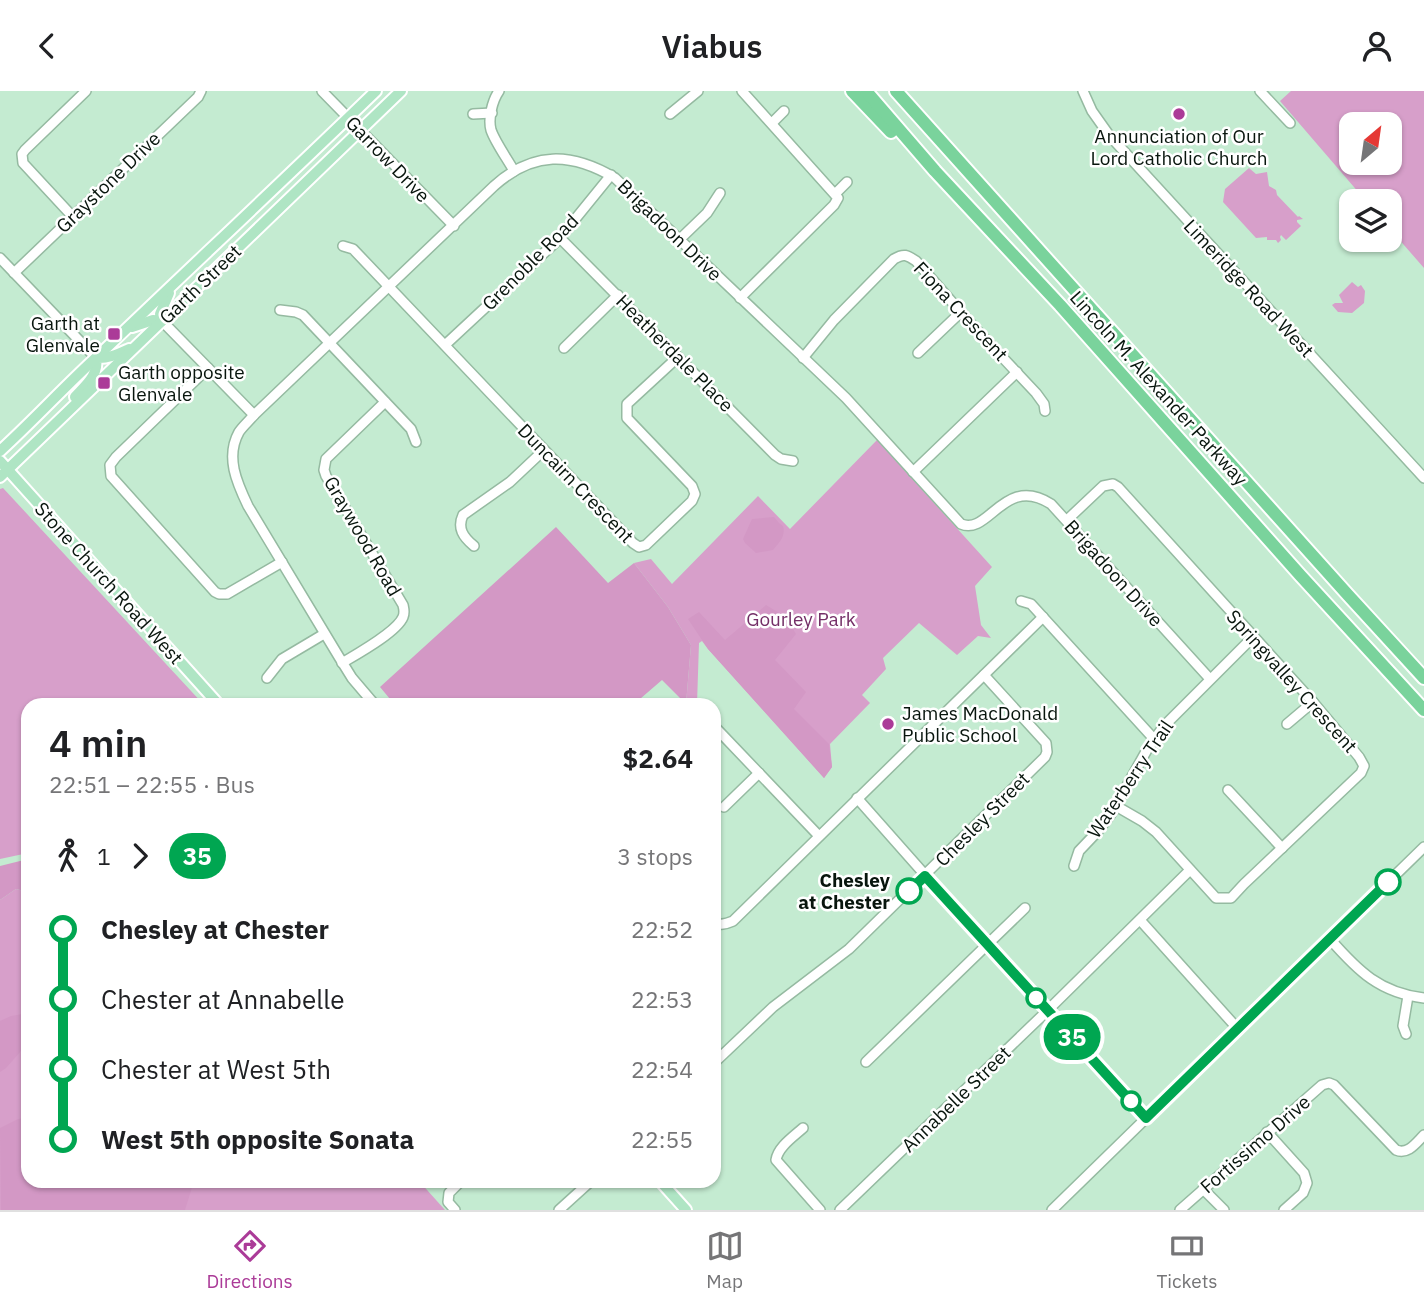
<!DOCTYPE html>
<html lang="en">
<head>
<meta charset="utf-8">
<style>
	:root { --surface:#fff; --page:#f6f6f6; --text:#202124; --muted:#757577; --line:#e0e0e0; --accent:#ab3b98 }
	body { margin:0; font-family:"IBM Plex Sans",sans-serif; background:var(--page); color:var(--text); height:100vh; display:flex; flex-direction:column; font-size:26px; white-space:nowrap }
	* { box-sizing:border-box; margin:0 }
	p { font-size:23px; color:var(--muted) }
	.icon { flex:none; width:38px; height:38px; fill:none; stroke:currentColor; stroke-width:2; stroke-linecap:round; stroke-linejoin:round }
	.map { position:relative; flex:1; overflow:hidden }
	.side { position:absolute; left:21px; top:607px; width:700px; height:490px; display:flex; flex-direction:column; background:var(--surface); border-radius:21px; box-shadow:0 2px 5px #0004 }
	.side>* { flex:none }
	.badge { padding:0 14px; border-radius:23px; font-size:24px; line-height:46px }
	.needle { width:46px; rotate:29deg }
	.buttons { position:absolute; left:1339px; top:21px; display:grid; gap:14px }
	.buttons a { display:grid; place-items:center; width:63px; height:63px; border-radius:14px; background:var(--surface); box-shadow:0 2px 5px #0004; font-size:35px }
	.map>.badge { position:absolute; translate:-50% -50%; box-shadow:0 0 0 4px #fff }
	.legs { display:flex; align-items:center; gap:10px; height:77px; padding:0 28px; font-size:23px }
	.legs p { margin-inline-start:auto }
	.head { display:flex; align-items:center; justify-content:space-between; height:119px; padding:0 28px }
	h1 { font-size:38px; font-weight:600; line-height:52px }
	ul { padding:0 28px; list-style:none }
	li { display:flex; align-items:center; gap:24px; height:70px; font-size:26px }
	li i { display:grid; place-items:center; width:10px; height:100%; margin:0 9px; background:currentColor }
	li i::after { content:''; width:18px; height:18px; margin:-9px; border:5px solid; border-radius:50%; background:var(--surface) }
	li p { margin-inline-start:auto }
	li:first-child i { background:linear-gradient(#0000 50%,currentColor 0) }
	li:last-child i { background:linear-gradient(currentColor 50%,#0000 0) }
	header { display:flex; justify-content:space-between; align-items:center; height:91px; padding:0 28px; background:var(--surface); font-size:32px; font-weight:600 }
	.tab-bar { display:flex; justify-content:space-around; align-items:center; height:98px; border-top:2px solid var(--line); background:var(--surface); font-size:19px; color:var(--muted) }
	.tab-bar a { display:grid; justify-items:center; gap:4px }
	.tab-bar .current { color:var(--accent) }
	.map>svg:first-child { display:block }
	.green { fill:#d79fca; fill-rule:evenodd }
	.forest { fill:#d398c5 }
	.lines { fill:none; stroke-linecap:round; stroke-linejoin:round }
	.minor-casing { stroke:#95baa1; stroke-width:12 }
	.major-casing { stroke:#fff; stroke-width:14 }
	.highway-casing { stroke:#fff; stroke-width:16 }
	.minor { stroke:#fff; stroke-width:9 }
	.major { stroke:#afe5c4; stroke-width:10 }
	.highway { stroke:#7ad39c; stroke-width:12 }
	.line-1-casing { stroke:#fff; stroke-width:16 }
	.line-1 { stroke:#00a651; stroke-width:10 }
	.poi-dot { fill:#ab3b98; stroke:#fff; stroke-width:2.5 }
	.stop-1-dot { fill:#fff; stroke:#00a651; stroke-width:3.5 }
	.labels { text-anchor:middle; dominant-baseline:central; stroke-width:5; stroke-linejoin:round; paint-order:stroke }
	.poi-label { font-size:19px; fill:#08150d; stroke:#fff; text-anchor:start }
	.street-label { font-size:19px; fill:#08150d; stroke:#fff }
	.park-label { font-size:19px; fill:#742f67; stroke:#fff }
	.stop-label { font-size:19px; font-weight:bold; fill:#08150d; stroke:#fff; text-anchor:end }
</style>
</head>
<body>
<header><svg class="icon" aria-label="back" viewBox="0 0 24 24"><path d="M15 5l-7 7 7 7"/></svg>Viabus<svg class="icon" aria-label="person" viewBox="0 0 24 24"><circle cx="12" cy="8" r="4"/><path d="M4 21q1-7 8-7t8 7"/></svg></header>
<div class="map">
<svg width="1424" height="1119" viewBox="0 0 1424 1119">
	<rect width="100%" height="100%" fill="#c4ebd1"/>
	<g class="green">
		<path d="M1291 0H1424V177L1390 138V110H1366L1280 10ZM1351 33H1390V72H1351Z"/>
		<polygon points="1249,77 1256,83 1267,81 1269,95 1276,99 1277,104 1298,126 1299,125 1303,128 1297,129 1297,131 1301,135 1286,149 1281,144 1280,146 1281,149 1278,152 1276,149 1267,149 1267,146 1256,147 1223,111 1225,98"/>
		<polygon points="1352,191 1358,196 1361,194 1365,200 1364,212 1352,222 1338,221 1332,214 1335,212 1343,212 1339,204"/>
		<polygon points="877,349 992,476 975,495 981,534 991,547 978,545 957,564 919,532 883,567 886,578 862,604 870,612 830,653 832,676 824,687 708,558 702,550 699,552 697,613 686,613 691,554 668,516 634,472 651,468 672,493 758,405 790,438"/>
		<polygon points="3,397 204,614 28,614 28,762 0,768 0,398"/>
		<polygon points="16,798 28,801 28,1090 419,1090 445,1119 0,1119 0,809"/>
	</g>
	<g class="forest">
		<path d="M774 426 779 432 783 435C786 445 779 452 773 459L756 462 745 452 743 448 752 428Z"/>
		<polygon points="556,436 608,492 634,472 668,516 691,554 686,613 662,589 633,614 395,614 380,596"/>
		<polygon points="766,514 786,526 796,543 775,569 806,601 794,618 829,653 832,676 824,687 708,558 688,528 699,521 725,549"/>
		<polygon points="28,768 28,801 16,798 0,809 0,775"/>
		<polygon points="28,922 28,952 6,977 0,981 0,930 11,925"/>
		<polygon points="25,1027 28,1028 28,1090 194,1090 185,1119 1,1119 0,1037 18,1028"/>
	</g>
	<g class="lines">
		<defs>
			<g id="minor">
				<polyline points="322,0 454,135"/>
				<path d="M499 0C492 10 488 28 491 39 495 51 508 69 514 80"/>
				<polyline points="1083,0 1092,20 1109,44 1424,387"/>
				<polyline points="1260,0 1290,32"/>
				<polyline points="473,23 492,22"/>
				<polyline points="670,23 698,0"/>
				<polyline points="772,32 784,20"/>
				<polyline points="835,103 847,91"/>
				<polyline points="73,126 23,72 22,63 25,59 86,0"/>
				<polyline points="560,147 775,364 781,368 793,370"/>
				<polyline points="680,148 707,122 720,102"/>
				<polyline points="343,155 353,158 633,452 639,456 646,454 692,410 695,403 692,395 627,327 627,313 678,266"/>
				<polyline points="0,167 96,267"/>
				<polyline points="14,182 198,6 201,0"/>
				<polyline points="740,207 834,114 838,107 742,0"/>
				<polyline points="280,219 296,221 303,224 411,338 416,351"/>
				<polyline points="162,230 254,324"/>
				<polyline points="445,254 559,148 611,84"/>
				<polyline points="564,257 618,204"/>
				<polyline points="918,262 961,221"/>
				<path d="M803 267 834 229 894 168C904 162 907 164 916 170L973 235 1036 302 1044 313 1045 320"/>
				<polyline points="208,277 116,366 110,374 111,385 215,501 219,503 227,503 282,471"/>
				<polyline points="913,381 1017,281"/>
				<polyline points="1067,429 1103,395 1113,393 1118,396 1313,611 1359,666 1364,675 1361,682 1244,793 1231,807 1216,807 1156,741 1142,730 1116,715"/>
				<path d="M474 455C463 446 457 437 463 424L510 391 544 359"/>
				<polyline points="1021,510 1031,513 1154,648"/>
				<path d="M342 572C357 563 397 541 403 526 405 521 404 519 403 514L326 385 324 379 326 368 385 311"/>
				<polyline points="267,587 282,568 324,543"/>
				<path d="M375 614 352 587 339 566 248 415C237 392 225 366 239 341 243 335 249 330 254 324L494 95C533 60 571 61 615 87L846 307 961 433C989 445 1004 383 1051 413L1210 588"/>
				<polyline points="1287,633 1313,611"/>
				<polyline points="714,635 819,745"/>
				<polyline points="1228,699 1282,757"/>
				<polyline points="857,707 987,854 1146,1027"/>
				<polyline points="724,716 759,682"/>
				<polyline points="1074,775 1079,760 1098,740 1111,723 1148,657 1164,635 1253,546"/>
				<polyline points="1140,829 1237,937"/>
				<path d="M714 830C720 836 728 832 733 830L1043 526"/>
				<path d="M1330 848C1358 880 1380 902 1424 907"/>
				<polyline points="1406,943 1403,935 1408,905"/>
				<polyline points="866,971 1025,817"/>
				<polyline points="714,972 773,916 849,858 1045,666 1047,661 1046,652 984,584"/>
				<path d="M803 1037C793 1046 778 1056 776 1069L820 1119"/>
				<polyline points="1267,1041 1304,1082 1307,1092 1303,1102 1284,1119"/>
				<polyline points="1203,1098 1224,1119"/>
				<polyline points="455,1119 448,1111 449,1102 461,1090"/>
				<polyline points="559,1119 591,1090"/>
				<polyline points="840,1119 1047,920 1190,779"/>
				<polyline points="1052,1119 1424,756"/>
				<path d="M1180 1119 1322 994 1329 992 1334 994 1396 1059C1408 1064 1416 1052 1424 1044"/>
			</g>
			<g id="major">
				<polyline points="132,236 153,229 162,230 160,223 169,202"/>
				<path d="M75 306C86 294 99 284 96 267 108 268 118 263 129 258"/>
				<path d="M0 360C34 329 65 295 99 264 191 176 284 89 376 0"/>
				<polyline points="0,370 219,614"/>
				<polyline points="0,386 401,0"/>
				<polyline points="660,1090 686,1119"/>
			</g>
			<g id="highway">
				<polyline points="852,0 891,41"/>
				<polyline points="866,0 935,80 1060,214 1300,484 1424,619"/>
				<polyline points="896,0 1348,504 1424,587"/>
			</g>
		</defs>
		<use href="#minor" class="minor-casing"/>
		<use href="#major" class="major-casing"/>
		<use href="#highway" class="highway-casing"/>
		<use href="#minor" class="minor"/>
		<use href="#major" class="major"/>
		<use href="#highway" class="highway"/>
	</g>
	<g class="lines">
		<defs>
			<polyline id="line-1" points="909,800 925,785 1146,1027 1388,791"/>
		</defs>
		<use href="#line-1" class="line-1-casing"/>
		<use href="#line-1" class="line-1"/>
	</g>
	<g class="poi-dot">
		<circle cx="1179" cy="23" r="7"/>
		<rect x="107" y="236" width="14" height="14" rx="3.5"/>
		<rect x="97" y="285" width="14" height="14" rx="3.5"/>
		<circle cx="888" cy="633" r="7"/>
	</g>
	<g class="stop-1-dot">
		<circle cx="1388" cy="791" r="12"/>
		<circle cx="909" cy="800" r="12"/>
		<circle cx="1036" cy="907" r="9"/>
		<circle cx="1131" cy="1010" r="9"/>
	</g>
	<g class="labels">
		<g class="poi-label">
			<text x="1179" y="45" text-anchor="middle">Annunciation of Our<tspan x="1179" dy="22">Lord Catholic Church</tspan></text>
			<text x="100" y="232" text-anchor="end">Garth at<tspan x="100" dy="22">Glenvale</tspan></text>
			<text x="118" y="281">Garth opposite<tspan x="118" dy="22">Glenvale</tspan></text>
			<text x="902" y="622">James MacDonald<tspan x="902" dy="22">Public School</tspan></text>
		</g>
		<g class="street-label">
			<text transform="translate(388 68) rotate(46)">Garrow Drive</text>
			<text transform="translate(108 91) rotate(-44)">Graystone Drive</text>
			<text transform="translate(670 139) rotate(44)">Brigadoon Drive</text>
			<text transform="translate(530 171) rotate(-45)">Grenoble Road</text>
			<text transform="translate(200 193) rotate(-44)">Garth Street</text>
			<text transform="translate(1249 197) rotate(47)">Limeridge Road West</text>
			<text transform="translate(961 220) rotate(47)">Fiona Crescent</text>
			<text transform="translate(675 262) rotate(45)">Heatherdale Place</text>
			<text transform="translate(1159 297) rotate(48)">Lincoln M. Alexander Parkway</text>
			<text transform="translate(576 392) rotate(46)">Duncairn Crescent</text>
			<text transform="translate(363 445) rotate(60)">Graywood Road</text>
			<text transform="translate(1114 482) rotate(48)">Brigadoon Drive</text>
			<text transform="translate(109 492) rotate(48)">Stone Church Road West</text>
			<text transform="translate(1292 590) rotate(48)">Springvalley Crescent</text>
			<text transform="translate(1130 688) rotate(-56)">Waterberry Trail</text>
			<text transform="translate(982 728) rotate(-45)">Chesley Street</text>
			<text transform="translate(956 1008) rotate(-44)">Annabelle Street</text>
			<text transform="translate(1255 1053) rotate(-41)">Fortissimo Drive</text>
		</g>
		<g class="park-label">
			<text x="801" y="528">Gourley Park</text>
		</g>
		<g class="stop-label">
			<text x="890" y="789">Chesley<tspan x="890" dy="22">at Chester</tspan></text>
		</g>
	</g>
</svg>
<div class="buttons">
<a><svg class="needle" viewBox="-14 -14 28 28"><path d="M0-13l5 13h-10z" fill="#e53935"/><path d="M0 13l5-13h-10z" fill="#757577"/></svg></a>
<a><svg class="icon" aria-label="layers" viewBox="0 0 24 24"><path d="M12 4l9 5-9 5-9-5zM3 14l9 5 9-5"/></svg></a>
</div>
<b class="badge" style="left:1072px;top:946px;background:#00a651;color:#fff">35</b>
<section class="side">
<div class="head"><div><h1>4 min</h1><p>22:51 – 22:55 · Bus</p></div><b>$2.64</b></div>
<div class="legs"><svg class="icon" aria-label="walk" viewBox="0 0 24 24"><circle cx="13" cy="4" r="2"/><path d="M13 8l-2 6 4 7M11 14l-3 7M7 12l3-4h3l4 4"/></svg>1<svg class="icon" aria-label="forward" viewBox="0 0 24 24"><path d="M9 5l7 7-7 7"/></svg><b class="badge" style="background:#00a651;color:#fff">35</b><p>3 stops</p></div>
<ul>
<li><i style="color:#00a651"></i><b>Chesley at Chester</b><p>22:52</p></li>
<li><i style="color:#00a651"></i><span>Chester at Annabelle</span><p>22:53</p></li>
<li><i style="color:#00a651"></i><span>Chester at West 5th</span><p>22:54</p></li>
<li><i style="color:#00a651"></i><b>West 5th opposite Sonata</b><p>22:55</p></li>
</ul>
</section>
</div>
<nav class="tab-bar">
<a class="current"><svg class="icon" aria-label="directions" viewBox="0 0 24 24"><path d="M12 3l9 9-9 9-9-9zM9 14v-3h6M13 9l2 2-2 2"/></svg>Directions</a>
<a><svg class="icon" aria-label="map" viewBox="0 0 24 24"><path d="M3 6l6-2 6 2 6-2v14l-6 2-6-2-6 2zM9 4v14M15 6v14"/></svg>Map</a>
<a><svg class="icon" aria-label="tickets" viewBox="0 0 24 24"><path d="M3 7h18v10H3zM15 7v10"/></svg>Tickets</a>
</nav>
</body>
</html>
